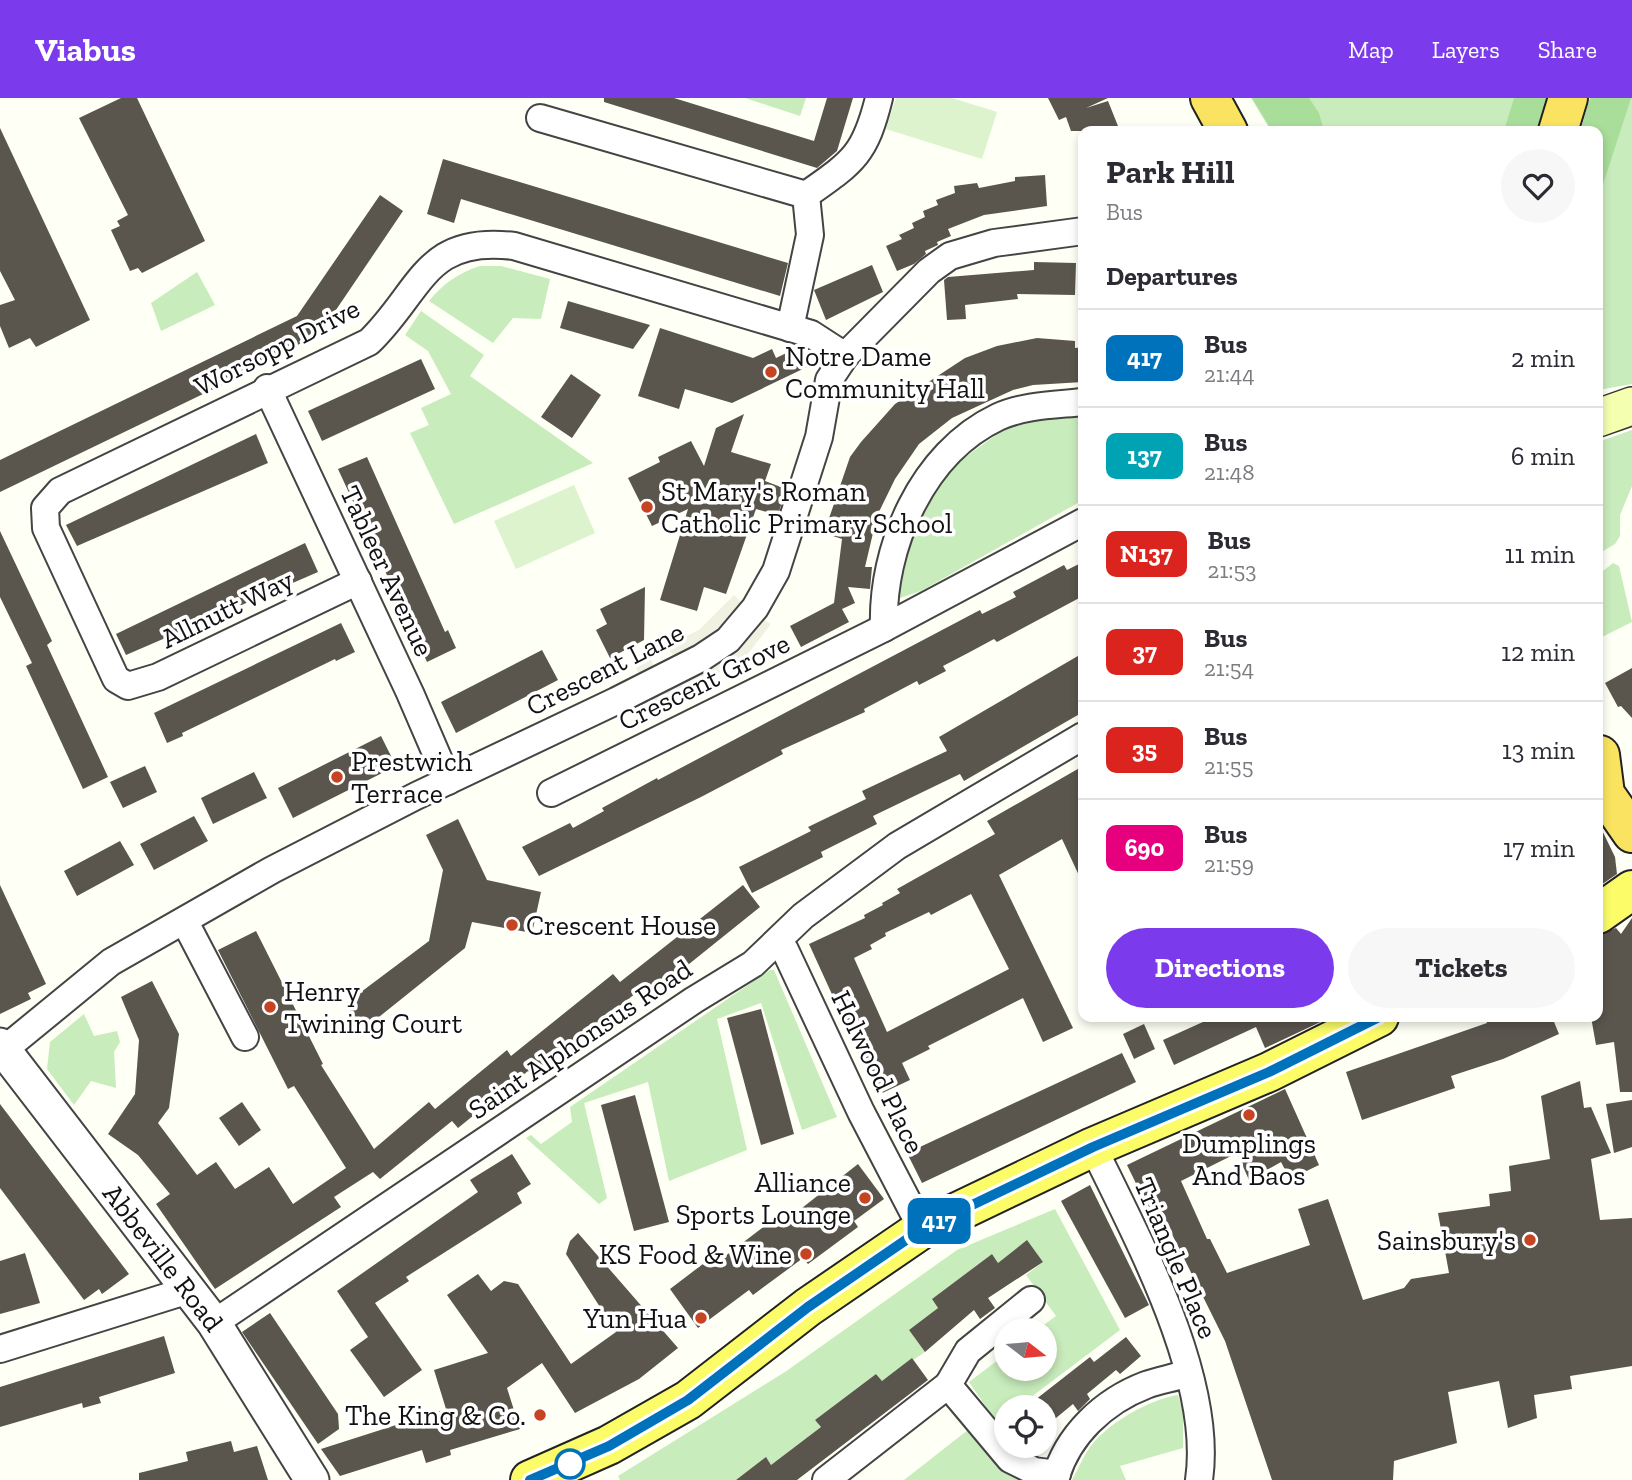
<!DOCTYPE html>
<html lang="en">
<head>
<meta charset="utf-8">
<style>
	:root { --surface:#fff; --page:#f7f7f7; --text:#2b2b33; --muted:#7c7c81; --line:#e1e1e2; --accent:#7c3aed }
	body { margin:0; font-family:"Zilla Slab",serif; background:var(--page); color:var(--text); height:100vh; display:flex; flex-direction:column; font-size:26px; white-space:nowrap }
	* { box-sizing:border-box; margin:0 }
	p { font-size:23px; color:var(--muted) }
	.icon { flex:none; width:38px; height:38px; fill:none; stroke:currentColor; stroke-width:2; stroke-linecap:round; stroke-linejoin:round }
	.map { position:relative; flex:1; overflow:hidden }
	.sheet { position:absolute; left:1078px; top:28px; width:525px; height:896px; display:flex; flex-direction:column; background:var(--surface); border-radius:14px; box-shadow:0 4px 10px #0003 }
	.sheet>* { flex:none }
	.badge { padding:0 14px; border-radius:10px; font-size:24px; line-height:46px }
	.needle { width:46px; rotate:106deg }
	.fabs { position:absolute; left:994px; top:1220px; display:grid; gap:14px }
	.fabs a { display:grid; place-items:center; width:63px; height:63px; border-radius:50%; background:var(--surface); box-shadow:0 4px 10px #0003; font-size:35px }
	.map>.badge { position:absolute; translate:-50% -50%; box-shadow:0 0 0 4px #fff }
	h2 { padding:0 28px; font-size:26px; line-height:63px }
	.round { display:grid; place-items:center; flex:none; width:74px; height:74px; border-radius:37px; background:var(--page) }
	.head { display:flex; align-items:center; justify-content:space-between; height:119px; padding:0 28px }
	h1 { font-size:33px; font-weight:700; line-height:52px }
	.primary-button { display:flex; gap:14px; margin-top:auto; padding:14px 28px }
	.primary-button a { flex:1; height:80px; border-radius:42px; background:var(--accent); color:#fff; font-size:28px; font-weight:700; line-height:80px; text-align:center }
	.primary-button a+a { background:var(--page); color:var(--text) }
	ul { padding:0; list-style:none }
	li { display:flex; align-items:center; gap:21px; height:98px; padding:0 28px; border-top:2px solid var(--line) }
	li div { flex:1 }
	li b { display:block; font-size:26px }
	li em { font-style:normal }
	li .badge { min-width:77px; font-weight:700; text-align:center }
	header { display:flex; align-items:center; gap:42px; box-sizing:border-box; height:98px; padding:0 35px; background:var(--accent); color:#fff }
	header strong { font-size:33px }
	nav { display:flex; gap:38px; margin-inline-start:auto; font-size:24px }
	.map>svg:first-child { display:block }
	.green { fill:#c9ecbc }
	.forest { fill:#a8dd9a }
	.pitch { fill:#ddf3ce }
	.plaza { fill:#f1f1e2 }
	.building { fill:#5a554d; fill-rule:evenodd }
	.lines { fill:none; stroke-linecap:round; stroke-linejoin:round }
	.minor-casing { stroke:#444; stroke-width:30 }
	.tertiary-casing { stroke:#444; stroke-width:37 }
	.secondary-casing { stroke:#333; stroke-width:40 }
	.primary-casing { stroke:#222; stroke-width:42 }
	.trunk-casing { stroke:#222; stroke-width:42 }
	.minor { stroke:#fff; stroke-width:26 }
	.tertiary { stroke:#fff; stroke-width:33 }
	.secondary { stroke:#f4ffb0; stroke-width:37 }
	.primary { stroke:#fbfc68; stroke-width:38 }
	.trunk { stroke:#fae360; stroke-width:38 }
	.line-casing { stroke:#fff; stroke-width:16 }
	.line { stroke:#0072bc; stroke-width:10 }
	.poi-dot { fill:#c74422; stroke:#fff; stroke-width:2.5 }
	.stop-dot { fill:#fff; stroke:#0072bc; stroke-width:3.5 }
	.labels { text-anchor:middle; dominant-baseline:central; stroke-width:7; stroke-linejoin:round; paint-order:stroke }
	.street-label { font-size:28px; fill:#111; stroke:#fff }
	.poi-label { font-size:28px; fill:#111; stroke:#fff; text-anchor:start }
</style>
</head>
<body>
<header>
<strong>Viabus</strong>
<nav><a>Map</a><a>Layers</a><a>Share</a></nav>
</header>
<div class="map">
<svg width="1632" height="1382" viewBox="0 0 1632 1382">
	<rect width="100%" height="100%" fill="#fefff5"/>
	<g class="green">
		<polygon points="745,0 806,0 800,18"/>
		<polygon points="1251,0 1531,0 1520,33 1271,33"/>
		<polygon points="1594,0 1632,0 1632,286 1598,292 1598,33 1583,33"/>
		<path d="M480 168H501L550 181 541 221 513 220 493 245 429 203C444 185 458 175 480 168Z"/>
		<polygon points="197,174 215,207 161,233 151,205"/>
		<polygon points="421,213 484,257 470,278 593,365 454,426 410,335 429,327 421,310 451,296 428,253 405,237"/>
		<polygon points="1077,312 1083,313 1083,402 921,493 894,502 910,434 954,367 1010,327"/>
		<polygon points="1632,332 1632,388 1620,417 1620,438 1615,446 1598,456 1598,344"/>
		<polygon points="1613,465 1619,468 1632,524 1598,541 1598,477"/>
		<polygon points="770,872 774,872 837,1019 802,1032 761,905 717,921 747,1052 669,1083 648,984 584,1005 607,1100 599,1106 526,1040 531,1037 541,1046 572,1024 570,1009"/>
		<polygon points="84,916 94,938 117,933 120,944 114,954 116,990 91,983 74,1007 47,971 50,944"/>
		<polygon points="1055,1111 1120,1232 1018,1309 1006,1309 1006,1318 997,1325 969,1284 1006,1256 1006,1270 1045,1270 1045,1232 1037,1232 1056,1218 1026,1177 1043,1164 1027,1143 998,1165 992,1156 932,1201 938,1210 909,1232 925,1254 882,1283 876,1276 815,1322 821,1329 771,1367 766,1360 736,1382 620,1382 618,1378 785,1274 957,1152"/>
		<path d="M1178 1297 1183 1315V1350L1120 1368 1126 1382H1072C1078 1371 1083 1359 1090 1349 1108 1325 1150 1301 1178 1297Z"/>
		<polygon points="973,1328 1030,1382 904,1382"/>
	</g>
	<g class="forest">
		<polygon points="1252,0 1309,0 1319,15 1324,33 1272,33"/>
		<polygon points="1514,0 1554,0 1542,33 1504,33"/>
		<polygon points="1590,0 1631,0 1598,102 1598,33 1580,33"/>
	</g>
	<g class="pitch">
		<polygon points="896,0 952,0 997,14 982,61 886,31"/>
		<polygon points="574,387 595,435 516,471 494,423"/>
	</g>
	<g class="plaza">
		<polygon points="734,497 745,509 720,539 676,561 666,548 699,532"/>
		<polygon points="757,518 771,526 743,562 652,609 648,592"/>
		<polygon points="648,551 655,572 640,578 631,560"/>
	</g>
	<g class="building">
		<polygon points="121,0 137,0 205,143 142,175 138,170 130,173 111,132 120,128 117,123 128,117 79,20"/>
		<polygon points="604,0 674,0 814,43 827,0 853,0 837,53 817,70 604,4"/>
		<polygon points="1048,0 1108,0 1086,10 1108,3 1120,33 1071,33 1066,19 1059,22"/>
		<polygon points="0,30 90,222 36,249 30,240 9,250 0,228 0,207 15,202 0,173"/>
		<polygon points="443,61 788,165 780,198 461,101 454,125 427,116"/>
		<polygon points="1045,77 1047,108 984,117 948,131 951,138 937,144 938,147 925,153 926,156 914,166 897,173 886,148 902,141 899,137 914,130 912,125 925,119 923,113 938,107 936,102 955,95 954,88 977,85 979,90 1015,83 1015,79"/>
		<polygon points="380,97 403,113 319,237 278,256 280,259 0,394 0,362 297,218"/>
		<polygon points="1034,164 1076,165 1075,197 1017,196 1018,201 965,207 966,221 947,222 944,182 948,179 1034,172"/>
		<polygon points="872,167 883,194 826,222 814,192"/>
		<polygon points="568,203 650,227 633,251 560,230"/>
		<polygon points="660,230 753,260 772,251 776,260 797,250 807,269 732,305 685,291 679,311 638,298"/>
		<polygon points="1037,240 1075,243 1075,250 1083,249 1083,284 1033,287 1013,292 952,320 919,346 895,381 877,418 865,469 872,469 870,491 848,489 855,505 842,511 849,524 801,549 790,528 834,505 842,441 824,435 850,359 861,344 895,306 965,260 997,248"/>
		<polygon points="421,261 435,291 322,343 308,313"/>
		<polygon points="571,276 601,297 572,340 541,319"/>
		<polygon points="744,316 731,354 771,366 765,383 786,391 778,417 756,411 726,496 704,489 697,513 660,502 688,411 652,428 628,380 660,364 658,359 691,343 704,368 716,330"/>
		<polygon points="256,336 268,365 77,448 66,427"/>
		<polygon points="367,359 445,534 448,532 456,550 427,564 338,371"/>
		<polygon points="0,433 52,543 47,547 108,679 83,691 26,568 32,565 0,499"/>
		<polygon points="305,445 318,474 126,557 116,536"/>
		<polygon points="1083,464 1083,498 997,544 994,541 968,555 943,568 946,573 919,587 917,583 864,611 865,614 781,652 783,656 701,699 539,778 522,749 570,725 573,730 604,713 602,710 657,680 658,682 980,512 982,516 1016,499 1013,494 1064,467 1067,472"/>
		<polygon points="645,489 644,542 610,560 596,532 607,526 600,511"/>
		<polygon points="341,525 355,554 336,563 335,561 182,635 183,638 167,645 154,615"/>
		<polygon points="542,552 558,582 456,635 441,604"/>
		<polygon points="1083,555 1083,614 964,683 960,676 873,718 877,726 821,754 823,759 752,795 739,769 811,733 808,729 866,701 862,693 947,653 939,639"/>
		<polygon points="1632,570 1632,620 1621,608 1618,609 1605,585"/>
		<polygon points="381,638 396,668 293,720 278,690"/>
		<polygon points="145,668 157,694 123,710 110,684"/>
		<path d="M1083 668V786L1062 741 999 777 1073 930 1043 944 1023 900 928 948 930 951 902 965 910 982 878 997 809 846 865 820 864 817 883 807 882 805 900 795 897 791 995 736 987 723ZM971 796 1009 871 887 934 854 860 872 851 870 847 886 838 885 835 929 814 931 817Z"/>
		<polygon points="254,674 267,700 213,726 201,700"/>
		<polygon points="194,718 208,743 154,772 140,746"/>
		<polygon points="458,721 487,782 541,794 532,835 472,824 465,850 364,931 345,906 429,843 443,772 426,737"/>
		<polygon points="1598,724 1615,759 1617,776 1598,789"/>
		<polygon points="120,743 134,767 77,798 64,773"/>
		<polygon points="0,787 46,886 28,895 31,901 0,916"/>
		<polygon points="743,787 760,809 643,903 636,895 532,978 528,973 458,1030 452,1023 380,1081 373,1074 334,1099 341,1109 215,1191 156,1106 170,1096 138,1057 108,1036 135,996 139,942 121,899 152,883 179,936 169,1010 158,1025 197,1077 216,1064 235,1091 269,1069 293,1106 346,1070 294,988 288,991 218,852 256,833 323,966 321,967 374,1051 429,1004 435,1011 507,952 511,958 613,876 620,884"/>
		<polygon points="1632,820 1632,994 1620,994 1614,944 1596,947 1591,919 1598,919 1598,837 1616,830 1621,836"/>
		<polygon points="761,911 794,1036 761,1047 727,920"/>
		<polygon points="1214,919 1331,919 1265,950 1256,929 1174,967 1163,942"/>
		<polygon points="1485,919 1552,919 1559,936 1503,961 1451,978 1455,990 1362,1022 1346,974 1487,925"/>
		<polygon points="1144,926 1155,951 1134,961 1123,936"/>
		<polygon points="1122,955 1136,984 922,1085 907,1055"/>
		<polygon points="1580,983 1584,1010 1591,1009 1611,1055 1591,1061 1600,1122 1632,1120 1632,1268 1570,1278 1572,1291 1534,1297 1537,1320 1508,1330 1499,1283 1448,1294 1457,1345 1394,1363 1393,1382 1272,1382 1225,1243 1157,1106 1148,1110 1127,1067 1285,991 1319,1067 1290,1081 1281,1064 1249,1082 1237,1055 1181,1083 1207,1141 1210,1141 1227,1175 1310,1147 1298,1111 1328,1101 1363,1202 1404,1190 1411,1181 1449,1175 1438,1115 1490,1108 1489,1096 1511,1093 1509,1068 1550,1061 1541,998"/>
		<polygon points="635,997 669,1124 634,1133 601,1007"/>
		<polygon points="1632,1002 1632,1049 1614,1055 1606,1006"/>
		<polygon points="242,1004 261,1032 239,1048 219,1020"/>
		<polygon points="0,1006 129,1176 102,1196 99,1191 84,1202 0,1090"/>
		<polygon points="512,1056 531,1086 517,1095 522,1105 406,1179 409,1183 375,1205 422,1272 384,1299 350,1252 368,1239 337,1193 478,1094 470,1082"/>
		<polygon points="858,1066 884,1101 854,1123 858,1129 808,1166 803,1160 753,1197 749,1192 698,1230 670,1191 720,1153 724,1159 774,1121 779,1128"/>
		<polygon points="1090,1087 1149,1207 1125,1220 1061,1103"/>
		<polygon points="578,1135 678,1250 639,1281 575,1315 542,1265 507,1290 520,1331 450,1352 451,1357 426,1365 422,1352 340,1378 321,1351 446,1311 434,1272 488,1255 447,1197 478,1176 491,1193 504,1183 518,1186 571,1266 616,1234 566,1156 570,1143"/>
		<polygon points="1027,1142 1043,1164 988,1200 995,1210 980,1221 974,1212 925,1254 909,1232 938,1210 932,1201 992,1156 998,1165"/>
		<polygon points="25,1155 40,1205 0,1216 0,1163"/>
		<polygon points="270,1215 338,1316 339,1331 318,1346 242,1234"/>
		<polygon points="164,1238 175,1275 99,1299 101,1305 83,1310 82,1305 0,1329 0,1289"/>
		<polygon points="1126,1239 1141,1258 1120,1276 1116,1272 1087,1296 1090,1301 1078,1313 1073,1306 1045,1329 1045,1309 1026,1309 1090,1259 1094,1264"/>
		<polygon points="912,1260 928,1282 797,1382 736,1382 766,1359 771,1367 821,1329 815,1322 876,1276 882,1283"/>
		<polygon points="231,1343 234,1354 257,1348 268,1382 139,1382 139,1375 188,1363 186,1354"/>
	</g>
	<g class="lines">
		<defs>
			<g id="minor">
				<polyline points="540,20 806,97 810,137 790,230"/>
				<path d="M806 97C853 64 865 57 879 0"/>
				<polyline points="267,290 410,595 448,683"/>
				<path d="M358 483 158 579 128 588 116 581 46 430 45 410 60 393 369 244C422 193 424 137 514 148L811 236 845 258"/>
				<path d="M884 530C881 450 922 355 998 319 1024 307 1056 307 1083 304"/>
				<polyline points="551,695 884,530 1083,424"/>
				<polyline points="185,824 245,939"/>
				<polyline points="779,844 785,852 861,1014 922,1131"/>
				<polyline points="0,955 111,864 272,772 416,698 616,603 701,560 728,542 755,510 776,473 819,339 829,282 845,258 929,173 950,158 994,145 1083,133"/>
				<path d="M1093 1049C1137 1140 1214 1280 1199 1382"/>
				<polyline points="214,1225 694,902 753,866 803,818 897,748 1083,638"/>
				<polyline points="0,1251 176,1196 187,1189"/>
				<polyline points="948,1287 968,1253 1031,1202"/>
				<polyline points="826,1382 948,1287 1010,1361 1034,1373 1057,1376"/>
				<path d="M1055 1382C1067 1337 1104 1303 1146 1287 1160 1282 1174 1280 1188 1275"/>
			</g>
			<g id="tertiary">
				<path id="s1" d="M0 947 214 1225 312 1382"/>
			</g>
			<polyline id="secondary" points="1598,320 1632,308"/>
			<g id="primary">
				<polyline points="1598,816 1632,792"/>
				<polyline points="530,1382 609,1347 688,1302 808,1209 922,1131 1093,1049 1269,974 1379,919"/>
			</g>
			<g id="trunk">
				<polyline points="1210,0 1228,33"/>
				<polyline points="1558,33 1568,0"/>
				<polyline points="1600,657 1605,696 1632,735"/>
			</g>
		</defs>
		<use href="#minor" class="minor-casing"/>
		<use href="#tertiary" class="tertiary-casing"/>
		<use href="#secondary" class="secondary-casing"/>
		<use href="#primary" class="primary-casing"/>
		<use href="#trunk" class="trunk-casing"/>
		<use href="#minor" class="minor"/>
		<use href="#tertiary" class="tertiary"/>
		<use href="#secondary" class="secondary"/>
		<use href="#primary" class="primary"/>
		<use href="#trunk" class="trunk"/>
	</g>
	<g class="lines">
		<defs>
			<polyline id="line" points="530,1382 609,1348 688,1302 808,1209 922,1131 1093,1049 1269,974 1379,919"/>
		</defs>
		<use href="#line" class="line-casing"/>
		<use href="#line" class="line"/>
	</g>
	<g class="poi-dot">
		<circle cx="771" cy="274" r="7"/>
		<circle cx="647" cy="409" r="7"/>
		<circle cx="337" cy="679" r="7"/>
		<circle cx="512" cy="827" r="7"/>
		<circle cx="270" cy="909" r="7"/>
		<circle cx="1249" cy="1017" r="7"/>
		<circle cx="865" cy="1100" r="7"/>
		<circle cx="1530" cy="1142" r="7"/>
		<circle cx="806" cy="1156" r="7"/>
		<circle cx="701" cy="1220" r="7"/>
		<circle cx="540" cy="1317" r="7"/>
	</g>
	<circle class="stop-dot" cx="570" cy="1366" r="14"/>
	<g class="labels">
		<g class="street-label">
			<text transform="translate(277 249) rotate(-27)">Worsopp Drive</text>
			<text transform="translate(387 473) rotate(65)">Tableer Avenue</text>
			<text transform="translate(227 511) rotate(-26)">Allnutt Way</text>
			<text transform="translate(605 571) rotate(-27)">Crescent Lane</text>
			<text transform="translate(704 584) rotate(-26)">Crescent Grove</text>
			<text transform="translate(580 941) rotate(-34)">Saint Alphonsus Road</text>
			<text transform="translate(878 974) rotate(64)">Holwood Place</text>
			<text stroke="none"><textPath href="#s1" startOffset="268">Abbeville Road</textPath></text>
			<text transform="translate(1176 1160) rotate(67)">Triangle Place</text>
		</g>
		<g class="poi-label">
			<text x="785" y="258">Notre Dame<tspan x="785" dy="32">Community Hall</tspan></text>
			<text x="661" y="393">St Mary's Roman<tspan x="661" dy="32">Catholic Primary School</tspan></text>
			<text x="351" y="663">Prestwich<tspan x="351" dy="32">Terrace</tspan></text>
			<text x="526" y="827">Crescent House</text>
			<text x="284" y="893">Henry<tspan x="284" dy="32">Twining Court</tspan></text>
			<text x="1249" y="1045" text-anchor="middle">Dumplings<tspan x="1249" dy="32">And Baos</tspan></text>
			<text x="851" y="1084" text-anchor="end">Alliance<tspan x="851" dy="32">Sports Lounge</tspan></text>
			<text x="1516" y="1142" text-anchor="end">Sainsbury's</text>
			<text x="792" y="1156" text-anchor="end">KS Food &amp; Wine</text>
			<text x="687" y="1220" text-anchor="end">Yun Hua</text>
			<text x="526" y="1317" text-anchor="end">The King &amp; Co.</text>
		</g>
	</g>
</svg>
<div class="fabs">
<a><svg class="needle" viewBox="-14 -14 28 28"><path d="M0-13l5 13h-10z" fill="#e53935"/><path d="M0 13l5-13h-10z" fill="#7c7c81"/></svg></a>
<a><svg class="icon" aria-label="locate" viewBox="0 0 24 24"><circle cx="12" cy="12" r="6"/><path d="M12 2v4M12 18v4M2 12h4M18 12h4"/></svg></a>
</div>
<b class="badge" style="left:939px;top:1123px;background:#0072bc;color:#fff">417</b>
<section class="sheet">
<div class="head"><div><h1>Park Hill</h1><p>Bus</p></div><a class="round"><svg class="icon" aria-label="heart" viewBox="0 0 24 24"><path d="M12 20l-8-8c-3-5 5-10 8-4 3-6 11-1 8 4z"/></svg></a></div>
<h2>Departures</h2>
<ul>
<li><span class="badge" style="background:#0072bc;color:#fff">417</span><div><b>Bus</b><p>21:44</p></div><em>2 min</em></li>
<li><span class="badge" style="background:#00a3b4;color:#fff">137</span><div><b>Bus</b><p>21:48</p></div><em>6 min</em></li>
<li><span class="badge" style="background:#dc241f;color:#fff">N137</span><div><b>Bus</b><p>21:53</p></div><em>11 min</em></li>
<li><span class="badge" style="background:#dc241f;color:#fff">37</span><div><b>Bus</b><p>21:54</p></div><em>12 min</em></li>
<li><span class="badge" style="background:#dc241f;color:#fff">35</span><div><b>Bus</b><p>21:55</p></div><em>13 min</em></li>
<li><span class="badge" style="background:#e6007e;color:#fff">690</span><div><b>Bus</b><p>21:59</p></div><em>17 min</em></li>
</ul>
<div class="primary-button"><a>Directions</a><a>Tickets</a></div>
</section>
</div>
</body>
</html>
